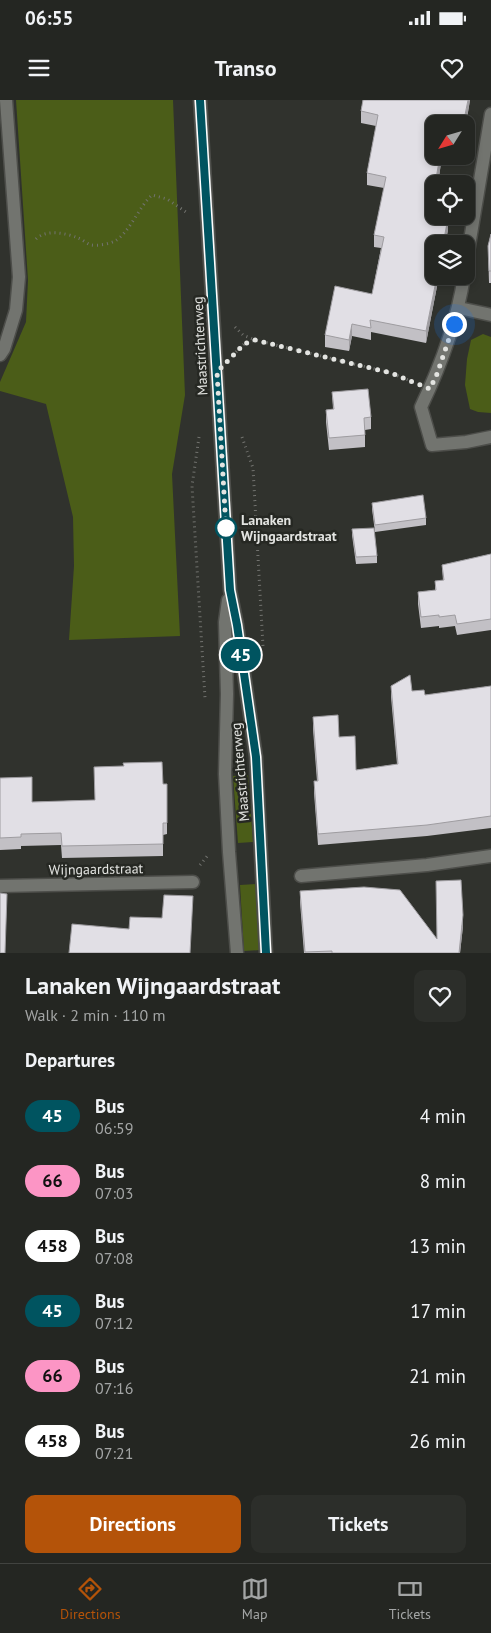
<!DOCTYPE html>
<html lang="en">
<head>
<meta charset="utf-8">
<style>
	:root { --surface:#242622; --page:#2c2e2a; --text:#f1f3f6; --muted:#a3a5a5; --line:#414340; --accent:#b45309 }
	body { margin:0; font-family:"PT Sans",sans-serif; background:var(--page); color:var(--text); height:100vh; display:flex; flex-direction:column; font-size:19px; white-space:nowrap }
	* { box-sizing:border-box; margin:0 }
	p { font-size:16px; color:var(--muted) }
	.icon { flex:none; width:28px; height:28px; fill:none; stroke:currentColor; stroke-width:2; stroke-linecap:round; stroke-linejoin:round }
	.map { position:relative; height:853px; overflow:hidden }
	.drawer { display:flex; flex-direction:column; background:var(--surface); flex:1 }
	.drawer>* { flex:none }
	.badge { padding:0 10px; border-radius:16px; font-size:18px; line-height:32px }
	.needle { width:32px; rotate:233deg }
	.tools { position:absolute; left:425px; top:15px; display:grid; gap:10px }
	.tools a { display:grid; place-items:center; width:50px; height:50px; border-radius:10px; background:var(--surface); box-shadow:0 2px 8px #0003,0 0 0 1px var(--line); font-size:25px }
	.you { position:absolute; width:25px; height:25px; margin:-12px; border:4px solid #fff; border-radius:50%; background:#1a73e8; box-shadow:0 0 0 8px #1a73e833 }
	.map>.badge { position:absolute; translate:-50% -50%; box-shadow:0 0 0 2px #fff }
	h2 { padding:0 25px; font-size:19px; line-height:45px }
	.round { display:grid; place-items:center; flex:none; width:52px; height:52px; border-radius:10px; background:var(--page) }
	.head { display:flex; align-items:center; justify-content:space-between; height:85px; padding:0 25px }
	h1 { font-size:24px; font-weight:800; line-height:38px }
	.primary-button { display:flex; gap:10px; margin-top:auto; padding:10px 25px }
	.primary-button a { flex:1; height:58px; border-radius:10px; background:var(--accent); color:#fff; font-size:20px; font-weight:800; line-height:58px; text-align:center }
	.primary-button a+a { background:var(--page); color:var(--text) }
	ul { padding:0; list-style:none }
	li { display:flex; align-items:center; gap:15px; height:65px; padding:0 25px }
	li div { flex:1 }
	li b { display:block; font-size:19px }
	li em { font-style:normal }
	li .badge { min-width:55px; font-weight:700; text-align:center }
	.status { display:flex; justify-content:space-between; align-items:center; height:35px; padding:0 25px; background:var(--surface); direction:ltr }
	.status svg { height:14px; fill:currentColor }
	header { display:flex; justify-content:space-between; align-items:center; height:65px; padding:0 25px; background:var(--surface); font-size:22px; font-weight:800 }
	.tab-bar { display:flex; justify-content:space-around; align-items:center; height:70px; border-top:1px solid var(--line); background:var(--surface); font-size:14px; color:var(--muted) }
	.tab-bar a { display:grid; justify-items:center; gap:2px }
	.tab-bar .current { color:var(--accent) }
	.map>svg:first-child { display:block }
	.green { fill:#4b5d18 }
	.lines { fill:none; stroke-linecap:round; stroke-linejoin:round }
	.street-casing { stroke:#4d4e4a; stroke-width:15 }
	.secondary-casing { stroke:#4d4e4a; stroke-width:15 }
	.path { stroke:#72736f; stroke-width:3; stroke-dasharray:1 4; stroke-linecap:butt }
	.street { stroke:#72746f; stroke-width:12 }
	.secondary { stroke:#72746f; stroke-width:12 }
	.wall { fill:#c2c0c5 }
	.shaded-wall { fill:#9e9ca0 }
	.building { fill:#e1dfe5; stroke:#9e9ca0 }
	.line-casing { stroke:#fff; stroke-width:11 }
	.line { stroke:#005460; stroke-width:8 }
	.walk { stroke:#e3e4e1; stroke-width:5; stroke-dasharray:0 9 }
	.stop-dot { fill:#fff; stroke:#005460; stroke-width:2.5 }
	.labels { text-anchor:middle; dominant-baseline:central; stroke-width:5; stroke-linejoin:round; paint-order:stroke }
	.street-label { font-size:14px; fill:#e3e4e1; stroke:#262823 }
	.stop-label { font-size:14px; font-weight:bold; fill:#e3e4e1; stroke:#262823; text-anchor:start }
</style>
</head>
<body>
<div class="status"><b>06:55</b><svg viewBox="0 0 49 12"><path d="M0 12V9h3v3zM5 12V6h3v6zM10 12V3h3v9zM15 12V0h3v12zM26 1h20v11H26zM47 4h2v5h-2z"/></svg></div>
<header><svg class="icon" aria-label="menu" viewBox="0 0 24 24"><path d="M4 6h16M4 12h16M4 18h16"/></svg>Transo<svg class="icon" aria-label="heart" viewBox="0 0 24 24"><path d="M12 20l-8-8c-3-5 5-10 8-4 3-6 11-1 8 4z"/></svg></header>
<div class="map">
<svg width="491" height="853" viewBox="0 0 491 853">
	<rect width="100%" height="100%" fill="#30322d"/>
	<g class="green">
		<polygon points="16,0 173,0 185,295 172,374 180,536 69,540 74,466 73,417 46,304 0,291 0,282 26,222 28,180"/>
		<polygon points="483,234 491,237 491,313 478,312 470,309 465,285 467,259 471,240"/>
		<polygon points="248,675 253,742 238,743 233,676"/>
		<polygon points="256,784 260,850 244,851 240,785"/>
	</g>
	<g class="lines">
		<defs>
			<g id="street">
				<polyline points="466,164 491,14"/>
				<path d="M464 176C457 223 441 265 421 307L432 345 466 342 491 337"/>
				<polyline points="459,208 491,215"/>
				<polyline points="0,255 4,249 16,210 19,177 6,0"/>
				<polyline points="301,776 427,765 491,756"/>
				<polyline points="0,786 193,782"/>
			</g>
			<g id="secondary">
				<polyline points="200,0 230,490 237,525 256,657 266,853"/>
				<polyline points="228,500 225,522 227,594 225,674 229,752 237,853"/>
			</g>
		</defs>
		<use href="#street" class="street-casing"/>
		<use href="#secondary" class="secondary-casing"/>
		<g class="path">
			<path d="M36 139C46 129 66 133 78 138 82 139 87 144 91 145 98 146 109 144 115 141 130 132 138 108 152 95L167 99 186 112"/>
			<polyline points="235,227 243,235 255,240"/>
			<polyline points="236,252 244,244 255,240 391,273 413,282"/>
			<polyline points="199,337 192,386 205,598"/>
			<polyline points="242,337 253,368 263,546"/>
			<polyline points="200,765 208,755"/>
		</g>
		<use href="#street" class="street"/>
		<use href="#secondary" class="secondary"/>
	</g>
	<g class="wall">
		<polygon points="363,0 470,0 466,24 434,24 442,56 438,84 434,84 434,105 432,115 448,130 426,243 371,232 371,240 352,236 349,251 325,247 325,235 372,194 381,148 374,147 374,135 384,88 367,85 367,73 376,26 361,23 361,11"/>
		<polygon points="491,134 491,183 489,183 488,146"/>
		<polygon points="332,292 371,317 371,329 365,330 365,347 329,350 326,322 326,310 333,309"/>
		<polygon points="372,403 426,418 426,425 375,432 372,409"/>
		<polygon points="352,429 377,456 377,463 356,464 352,435"/>
		<polygon points="491,454 491,530 457,535 455,526 439,528 439,526 421,528 418,504 418,492 435,490 435,481 443,481 442,465"/>
		<polygon points="391,586 425,595 491,586 491,728 427,736 318,745 314,693 314,681 317,681 313,629 313,617 339,637 356,670 397,664 391,597"/>
		<polygon points="0,678 32,702 95,700 163,684 167,723 167,734 163,735 163,756 62,758 61,745 21,746 21,749 0,750"/>
		<polygon points="300,791 437,839 463,826 460,853 304,853 300,802"/>
	</g>
	<g class="shaded-wall">
		<polygon points="468,0 470,0 466,24 464,24"/>
		<polygon points="440,56 442,56 438,84 435,84"/>
		<polygon points="434,93 434,105 430,126 430,115"/>
		<polygon points="448,118 448,130 445,144 443,144"/>
		<polygon points="437,176 439,176 426,243 426,231"/>
		<polygon points="352,224 352,236 349,251 349,240"/>
		<polygon points="463,815 463,826 460,853 459,853"/>
	</g>
	<g class="building">
		<polygon points="363,0 468,0 464,20 447,18 446,24 434,24 434,56 440,56 435,84 434,84 434,93 430,115 434,115 434,116 439,116 448,118 443,144 434,144 434,176 437,176 426,231 370,220 371,228 352,224 349,240 325,235 335,186 372,194 384,137 374,135 386,77 367,73 378,15 361,11"/>
		<polygon points="491,134 491,171 489,171 488,146"/>
		<polygon points="368,289 371,317 364,318 365,335 329,338 326,310 334,309 332,292"/>
		<polygon points="423,395 426,418 375,425 372,403"/>
		<polygon points="374,428 377,456 356,457 352,429"/>
		<polygon points="491,454 491,519 457,524 455,515 439,517 439,515 421,517 418,492 436,490 435,481 444,480 442,465"/>
		<polygon points="410,575 412,591 424,590 425,595 491,586 491,716 427,725 318,734 314,681 318,681 313,617 338,615 339,637 355,636 356,670 398,664 391,586"/>
		<polygon points="162,662 163,684 167,684 167,723 163,723 163,744 62,746 61,733 21,734 21,737 0,738 0,678 32,677 32,702 95,700 94,667 124,666 123,663"/>
		<polygon points="461,780 463,815 459,853 332,853 332,851 305,852 300,791 364,787 400,790 437,839 436,781"/>
		<polygon points="0,793 7,794 5,853 0,853"/>
		<polygon points="164,795 193,796 190,853 69,853 72,824 129,829 130,817 162,818"/>
	</g>
	<g class="lines">
		<defs>
			<polyline id="line" points="200,0 230,490 237,525 256,657 266,853"/>
		</defs>
		<use href="#line" class="line-casing"/>
		<use href="#line" class="line"/>
		<polyline class="walk" points="226,428 217,272 244,244 255,240 391,273 430,289 437,274 454,224"/>
	</g>
	<circle class="stop-dot" cx="226" cy="428" r="10"/>
	<g class="labels">
		<g class="street-label">
			<text transform="translate(200 246) rotate(-93)">Maastrichterweg</text>
			<text transform="translate(240 672) rotate(-95)">Maastrichterweg</text>
			<text transform="translate(96 769) rotate(-1)">Wijngaardstraat</text>
		</g>
		<g class="stop-label">
			<text x="241" y="420">Lanaken<tspan x="241" dy="16">Wijngaardstraat</tspan></text>
		</g>
	</g>
</svg>
<div class="tools">
<a><svg class="needle" viewBox="-14 -14 28 28"><path d="M0-13l5 13h-10z" fill="#e53935"/><path d="M0 13l5-13h-10z" fill="#a3a5a5"/></svg></a>
<a><svg class="icon" aria-label="locate" viewBox="0 0 24 24"><circle cx="12" cy="12" r="6"/><path d="M12 2v4M12 18v4M2 12h4M18 12h4"/></svg></a>
<a><svg class="icon" aria-label="layers" viewBox="0 0 24 24"><path d="M12 4l9 5-9 5-9-5zM3 14l9 5 9-5"/></svg></a>
</div>
<div class="you" style="left:454px;top:224px"></div>
<b class="badge" style="left:241px;top:555px;background:#005460;color:#fff">45</b>
</div>
<section class="drawer">
<div class="head"><div><h1>Lanaken Wijngaardstraat</h1><p>Walk · 2 min · 110 m</p></div><a class="round"><svg class="icon" aria-label="heart" viewBox="0 0 24 24"><path d="M12 20l-8-8c-3-5 5-10 8-4 3-6 11-1 8 4z"/></svg></a></div>
<h2>Departures</h2>
<ul>
<li><span class="badge" style="background:#005460;color:#fff">45</span><div><b>Bus</b><p>06:59</p></div><em>4 min</em></li>
<li><span class="badge" style="background:#fc95c5;color:#111">66</span><div><b>Bus</b><p>07:03</p></div><em>8 min</em></li>
<li><span class="badge" style="background:#fff;color:#111">458</span><div><b>Bus</b><p>07:08</p></div><em>13 min</em></li>
<li><span class="badge" style="background:#005460;color:#fff">45</span><div><b>Bus</b><p>07:12</p></div><em>17 min</em></li>
<li><span class="badge" style="background:#fc95c5;color:#111">66</span><div><b>Bus</b><p>07:16</p></div><em>21 min</em></li>
<li><span class="badge" style="background:#fff;color:#111">458</span><div><b>Bus</b><p>07:21</p></div><em>26 min</em></li>
</ul>
<div class="primary-button"><a>Directions</a><a>Tickets</a></div>
</section>
<nav class="tab-bar">
<a class="current"><svg class="icon" aria-label="directions" viewBox="0 0 24 24"><path d="M12 3l9 9-9 9-9-9zM9 14v-3h6M13 9l2 2-2 2"/></svg>Directions</a>
<a><svg class="icon" aria-label="map" viewBox="0 0 24 24"><path d="M3 6l6-2 6 2 6-2v14l-6 2-6-2-6 2zM9 4v14M15 6v14"/></svg>Map</a>
<a><svg class="icon" aria-label="tickets" viewBox="0 0 24 24"><path d="M3 7h18v10H3zM15 7v10"/></svg>Tickets</a>
</nav>
</body>
</html>
